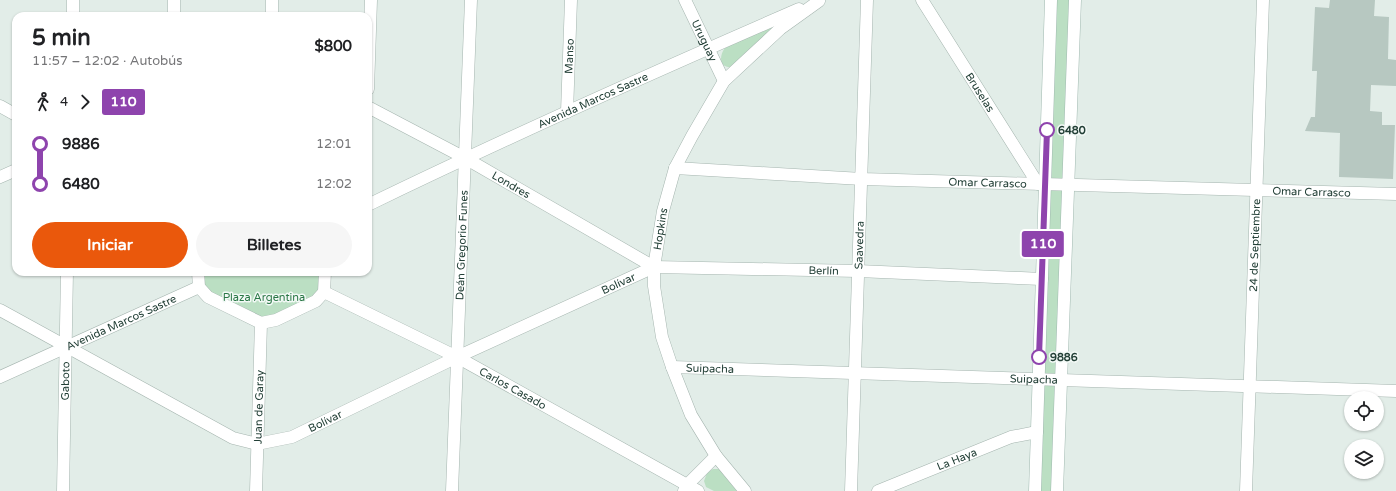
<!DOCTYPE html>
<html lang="es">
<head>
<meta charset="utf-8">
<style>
	:root { --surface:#fff; --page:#f6f6f6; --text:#202124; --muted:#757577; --accent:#ea580c }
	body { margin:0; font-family:"Varela Round",sans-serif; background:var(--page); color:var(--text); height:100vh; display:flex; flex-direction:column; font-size:15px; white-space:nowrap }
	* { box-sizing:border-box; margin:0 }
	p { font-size:13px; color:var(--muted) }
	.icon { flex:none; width:22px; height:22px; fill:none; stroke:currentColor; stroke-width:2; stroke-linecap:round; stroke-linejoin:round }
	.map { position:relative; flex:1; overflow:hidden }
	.side { position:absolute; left:12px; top:12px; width:360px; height:264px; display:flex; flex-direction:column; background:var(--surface); border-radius:12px; box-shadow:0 1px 3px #0004 }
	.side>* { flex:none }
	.badge { padding:0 8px; border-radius:3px; font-size:14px; line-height:26px }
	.controls { position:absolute; left:1344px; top:391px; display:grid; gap:8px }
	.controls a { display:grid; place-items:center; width:40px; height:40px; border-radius:50%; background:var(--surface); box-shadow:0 1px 3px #0004; font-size:20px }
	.map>.badge { position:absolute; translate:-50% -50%; box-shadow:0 0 0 2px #fff }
	.legs { display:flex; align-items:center; gap:6px; height:44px; padding:0 20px; font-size:13px }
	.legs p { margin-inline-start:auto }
	.summary { display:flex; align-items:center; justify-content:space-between; height:68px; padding:0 20px }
	h1 { font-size:22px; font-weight:700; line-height:30px }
	.cta { display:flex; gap:8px; margin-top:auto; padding:8px 20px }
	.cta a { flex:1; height:46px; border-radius:24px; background:var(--accent); color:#fff; font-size:16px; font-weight:700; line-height:46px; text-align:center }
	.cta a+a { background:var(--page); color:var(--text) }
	ul { padding:0 20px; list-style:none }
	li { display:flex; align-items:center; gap:14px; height:40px; font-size:15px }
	li i { display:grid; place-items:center; width:6px; height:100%; margin:0 5px; background:currentColor }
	li i::after { content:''; width:10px; height:10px; margin:-5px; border:3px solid; border-radius:50%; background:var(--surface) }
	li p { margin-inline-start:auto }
	li:first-child i { background:linear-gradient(#0000 50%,currentColor 0) }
	li:last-child i { background:linear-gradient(currentColor 50%,#0000 0) }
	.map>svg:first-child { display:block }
	.green { fill:#bbdfc3 }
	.building { fill:#b7c8c1 }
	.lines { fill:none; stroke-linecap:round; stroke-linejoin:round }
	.minor-casing { stroke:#a5b5af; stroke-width:13 }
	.secondary-casing { stroke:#a0b9b0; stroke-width:13 }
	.minor { stroke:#fff; stroke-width:12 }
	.secondary { stroke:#fff; stroke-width:12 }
	.line-1-casing { stroke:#fff; stroke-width:9 }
	.line-1 { stroke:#8e44ad; stroke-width:6 }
	.stop-1-dot { fill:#fff; stroke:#8e44ad; stroke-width:2 }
	.labels { text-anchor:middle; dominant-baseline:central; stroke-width:3; stroke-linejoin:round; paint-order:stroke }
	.street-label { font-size:11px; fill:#223f36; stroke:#f3f9f6 }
	.stop-label { font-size:11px; font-weight:bold; fill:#223f36; stroke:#f3f9f6; text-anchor:start }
	.park-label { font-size:11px; fill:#2a7746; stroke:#f3f9f6 }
</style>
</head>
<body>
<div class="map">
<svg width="1396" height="491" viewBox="0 0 1396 491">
	<rect width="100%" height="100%" fill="#e2ede8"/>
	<g class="green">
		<polygon points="1051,0 1075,0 1057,491 1035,491"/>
		<path d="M773 26 774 27 733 67C720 69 718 57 725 48Z"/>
		<polygon points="198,272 325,272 324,292 261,323 208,297"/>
		<polygon points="713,469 719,469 737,491 714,491 706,487 704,481 707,473"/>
	</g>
	<polygon class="building" points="1330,0 1375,0 1374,16 1389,17 1388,59 1396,60 1396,86 1371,85 1370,111 1382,112 1382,125 1395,125 1393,179 1339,177 1340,133 1305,131 1311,117 1315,117 1317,71 1312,71 1315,7 1329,8"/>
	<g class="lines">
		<defs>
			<g id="minor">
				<path id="s1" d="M685 0 724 81"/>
				<path id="s2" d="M922 0 1038 184"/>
				<polyline points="73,16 73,0"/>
				<polyline points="174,16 174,0"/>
				<polyline points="272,16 272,0"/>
				<polyline points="368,89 371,0"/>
				<polyline points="0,106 16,115"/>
				<path id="s3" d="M368 107 465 158 654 267"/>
				<path id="s4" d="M567 112 571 0"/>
				<path id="s5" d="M675 168 862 179 1396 194"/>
				<polyline points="0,177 16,170"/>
				<path id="s6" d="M368 205C510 136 654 72 799 9"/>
				<polyline points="198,272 199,287 208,297 261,323 276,320 316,301 324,292 325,272"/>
				<path id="s7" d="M324 292 457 357 698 491"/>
				<path id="s8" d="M0 310 233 438 257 444 292 437 457 357 654 267 858 271 1042 279"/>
				<path id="s9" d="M672 367 1396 391"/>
				<path id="s10" d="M0 377 199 287"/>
				<path id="s11" d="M63 491 67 272"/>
				<path id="s12" d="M256 491 261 323"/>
				<path id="s13" d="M452 491 471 0"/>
				<polyline points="684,491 687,485 716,456"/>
				<path id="s14" d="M745 491 716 456 691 415 672 367 662 337 654 286V267L663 211 675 168 692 136 724 81 780 29 819 1"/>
				<path id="s15" d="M851 491 867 0"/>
				<path id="s16" d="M878 491 1011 437 1037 432"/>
				<path id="s17" d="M1246 491 1263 0"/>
			</g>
			<g id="secondary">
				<polyline points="1035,491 1051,0"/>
				<polyline points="1057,491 1075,0"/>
			</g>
		</defs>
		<use href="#minor" class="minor-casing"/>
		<use href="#secondary" class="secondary-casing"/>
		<use href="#minor" class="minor"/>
		<use href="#secondary" class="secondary"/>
	</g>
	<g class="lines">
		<defs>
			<polyline id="line-1" points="1039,357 1047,130"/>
		</defs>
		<use href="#line-1" class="line-1-casing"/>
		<use href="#line-1" class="line-1"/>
	</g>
	<g class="stop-1-dot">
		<circle cx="1047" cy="130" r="7"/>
		<circle cx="1039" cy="357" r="7"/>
	</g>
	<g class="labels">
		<g class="street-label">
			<text stroke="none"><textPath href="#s1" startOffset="45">Uruguay</textPath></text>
			<text stroke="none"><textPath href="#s4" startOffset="56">Manso</textPath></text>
			<text stroke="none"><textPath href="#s2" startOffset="109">Bruselas</textPath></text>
			<text stroke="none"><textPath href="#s6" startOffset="248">Avenida Marcos Sastre</textPath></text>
			<text stroke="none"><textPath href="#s5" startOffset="313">Omar Carrasco</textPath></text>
			<text stroke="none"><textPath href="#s3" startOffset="163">Londres</textPath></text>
			<text stroke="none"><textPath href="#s5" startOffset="637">Omar Carrasco</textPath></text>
			<text stroke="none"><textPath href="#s14" startOffset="286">Hopkins</textPath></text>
			<text stroke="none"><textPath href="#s13" startOffset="246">Deán Gregorio Funes</textPath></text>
			<text stroke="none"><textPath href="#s15" startOffset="246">Saavedra</textPath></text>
			<text stroke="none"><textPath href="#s17" startOffset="246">24 de Septiembre</textPath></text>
			<text stroke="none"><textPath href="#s8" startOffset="896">Berlín</textPath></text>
			<text stroke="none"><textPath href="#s8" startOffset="687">Bolívar</textPath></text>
			<text stroke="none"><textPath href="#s10" startOffset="133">Avenida Marcos Sastre</textPath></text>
			<text stroke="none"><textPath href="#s9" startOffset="38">Suipacha</textPath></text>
			<text stroke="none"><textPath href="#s9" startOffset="362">Suipacha</textPath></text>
			<text stroke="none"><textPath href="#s11" startOffset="110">Gaboto</textPath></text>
			<text stroke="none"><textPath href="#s7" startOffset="212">Carlos Casado</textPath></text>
			<text stroke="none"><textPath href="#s12" startOffset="84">Juan de Garay</textPath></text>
			<text stroke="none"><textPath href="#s8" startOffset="363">Bolívar</textPath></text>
			<text stroke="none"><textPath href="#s16" startOffset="85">La Haya</textPath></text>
		</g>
		<g class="stop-label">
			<text x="1058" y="130">6480</text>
			<text x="1050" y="357">9886</text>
		</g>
		<g class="park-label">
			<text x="264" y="297">Plaza Argentina</text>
		</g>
	</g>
</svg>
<div class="controls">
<a><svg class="icon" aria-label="locate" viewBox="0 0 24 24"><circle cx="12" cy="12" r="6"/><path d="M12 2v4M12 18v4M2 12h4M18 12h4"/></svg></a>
<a><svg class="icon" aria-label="layers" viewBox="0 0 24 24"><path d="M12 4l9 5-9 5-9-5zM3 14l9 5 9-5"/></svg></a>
</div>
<b class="badge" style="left:1043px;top:244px;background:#8e44ad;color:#fff">110</b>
<section class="side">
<div class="summary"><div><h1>5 min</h1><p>11:57 – 12:02 · Autobús</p></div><b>$800</b></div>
<div class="legs"><svg class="icon" aria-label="walk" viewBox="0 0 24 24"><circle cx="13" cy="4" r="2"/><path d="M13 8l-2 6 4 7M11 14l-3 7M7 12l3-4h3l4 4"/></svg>4<svg class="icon" aria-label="forward" viewBox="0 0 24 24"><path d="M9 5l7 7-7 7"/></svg><b class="badge" style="background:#8e44ad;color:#fff">110</b></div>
<ul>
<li><i style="color:#8e44ad"></i><b>9886</b><p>12:01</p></li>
<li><i style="color:#8e44ad"></i><b>6480</b><p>12:02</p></li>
</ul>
<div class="cta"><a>Iniciar</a><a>Billetes</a></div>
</section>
</div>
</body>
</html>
